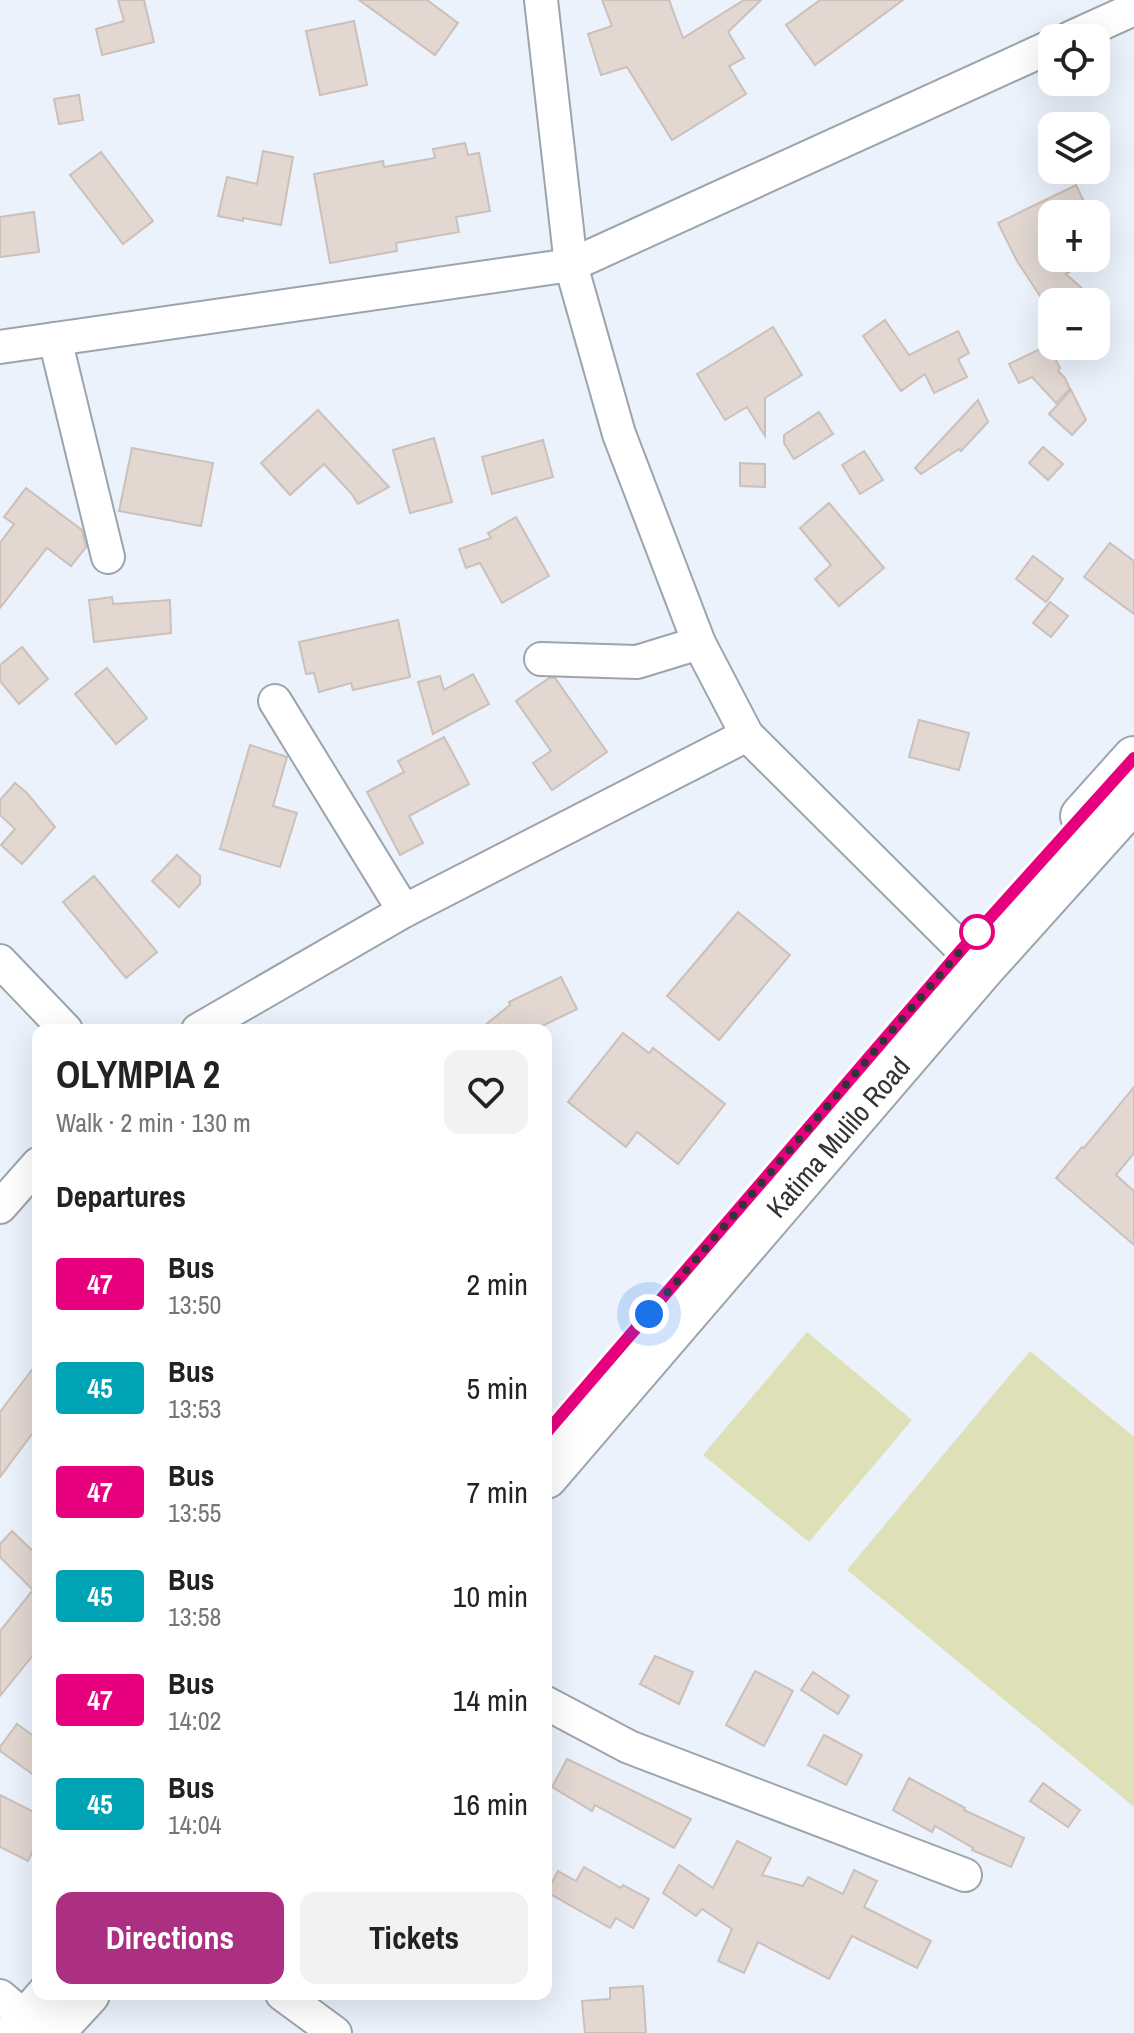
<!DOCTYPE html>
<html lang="en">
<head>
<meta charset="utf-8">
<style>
	:root { --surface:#fff; --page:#f2f2f2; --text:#222; --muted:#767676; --accent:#ab3082 }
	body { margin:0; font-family:"Archivo Narrow",sans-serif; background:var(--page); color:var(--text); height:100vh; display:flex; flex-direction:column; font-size:30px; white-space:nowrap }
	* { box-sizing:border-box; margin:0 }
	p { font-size:26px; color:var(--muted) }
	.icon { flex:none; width:44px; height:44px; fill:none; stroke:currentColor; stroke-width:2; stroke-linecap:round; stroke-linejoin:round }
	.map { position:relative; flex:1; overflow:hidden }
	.sheet { position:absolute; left:32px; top:1024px; width:520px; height:976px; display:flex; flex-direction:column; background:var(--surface); border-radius:16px; box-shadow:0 8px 32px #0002 }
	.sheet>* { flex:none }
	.badge { padding:0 16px; border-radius:6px; font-size:28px; line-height:52px }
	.controls { position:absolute; left:1038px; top:24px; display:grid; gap:16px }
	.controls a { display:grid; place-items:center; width:72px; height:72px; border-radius:16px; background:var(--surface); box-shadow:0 8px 32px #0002; font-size:40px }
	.you { position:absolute; width:40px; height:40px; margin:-20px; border:6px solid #fff; border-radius:50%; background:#1a73e8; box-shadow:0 0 0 12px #1a73e833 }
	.map>.badge { position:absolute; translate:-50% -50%; box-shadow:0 0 0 4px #fff }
	h2 { padding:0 24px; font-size:30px; line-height:72px }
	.round { display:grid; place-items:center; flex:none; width:84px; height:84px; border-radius:16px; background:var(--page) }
	.headline { display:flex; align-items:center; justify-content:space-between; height:136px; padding:0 24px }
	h1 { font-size:38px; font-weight:700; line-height:60px }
	.primary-button { display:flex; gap:16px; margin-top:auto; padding:16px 24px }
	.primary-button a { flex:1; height:92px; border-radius:16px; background:var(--accent); color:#fff; font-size:32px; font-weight:700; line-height:92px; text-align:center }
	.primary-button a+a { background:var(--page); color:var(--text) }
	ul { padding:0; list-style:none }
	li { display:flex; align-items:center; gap:24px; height:104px; padding:0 24px }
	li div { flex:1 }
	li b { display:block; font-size:30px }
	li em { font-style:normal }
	li .badge { min-width:88px; font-weight:700; text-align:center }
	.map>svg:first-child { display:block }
	.green { fill:#dee1b7 }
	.building { fill:#e2d7d1; stroke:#cbc0ba; stroke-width:2 }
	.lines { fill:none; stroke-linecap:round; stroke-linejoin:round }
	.minor-casing { stroke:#9ca4ac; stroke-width:36 }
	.major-casing { stroke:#9ca4ac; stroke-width:46 }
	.minor { stroke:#fff; stroke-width:32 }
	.major { stroke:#fff; stroke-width:42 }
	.line-casing { stroke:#fff; stroke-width:18 }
	.line { stroke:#e6007e; stroke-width:12 }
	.walk { stroke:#323538; stroke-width:8; stroke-dasharray:0 14.4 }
	.stop-dot { fill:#fff; stroke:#e6007e; stroke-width:4 }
	.labels { text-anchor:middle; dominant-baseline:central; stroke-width:7; stroke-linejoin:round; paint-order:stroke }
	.street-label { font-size:28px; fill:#323538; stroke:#fff }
</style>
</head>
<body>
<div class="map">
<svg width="1134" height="2033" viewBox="0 0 1134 2033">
	<rect width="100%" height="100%" fill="#ebf2fb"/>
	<g class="green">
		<polygon points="807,1332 912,1420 809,1542 703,1455"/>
		<polygon points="1030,1351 1134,1437 1134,1807 847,1570"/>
	</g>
	<g class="building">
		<polygon points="118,0 144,0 154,42 102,55 96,29 124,21"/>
		<polygon points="359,0 427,0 458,23 435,55"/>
		<polygon points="602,0 669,0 683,38 744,0 761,0 728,32 744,58 729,66 746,94 672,140 627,67 601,75 588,34 612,26"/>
		<polygon points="820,0 903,0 815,65 786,25"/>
		<polygon points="354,21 367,85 320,95 306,31"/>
		<polygon points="79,95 83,120 59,124 54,99"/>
		<polygon points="465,143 468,155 479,153 490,211 456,217 459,232 396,243 397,251 330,263 314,174 383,161 384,167 435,158 433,149"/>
		<polygon points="263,151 293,157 281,225 243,218 243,221 218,216 227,177 257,184"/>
		<polygon points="101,152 153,221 123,244 70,175"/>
		<polygon points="1076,185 1090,214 1052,214 1052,258 1094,258 1066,274 1097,302 1044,302 1017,261 998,223"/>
		<polygon points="34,212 39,252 0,257 0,217"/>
		<polygon points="885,320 909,355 958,331 969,353 958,359 967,377 934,393 925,374 901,391 863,336"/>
		<polygon points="773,327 802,375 765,398 765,436 747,407 725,420 697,374"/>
		<polygon points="1048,345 1060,368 1058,371 1065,378 1070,389 1056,403 1032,377 1019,383 1009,364"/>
		<polygon points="1071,390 1086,420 1072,435 1049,414"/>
		<polygon points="978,400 988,422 961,451 959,449 921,474 915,468"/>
		<polygon points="318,410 389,487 358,504 351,493 324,464 290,495 261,463"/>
		<polygon points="819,412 833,434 794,459 784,443 784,435"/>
		<polygon points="434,438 452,502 410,513 393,450"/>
		<polygon points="543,440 553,477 492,494 482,457"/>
		<polygon points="1043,447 1063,464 1048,480 1029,463"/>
		<polygon points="132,448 213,463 201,526 119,511"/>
		<polygon points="864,451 883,480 860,494 842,465"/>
		<polygon points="740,463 765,464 765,487 740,486"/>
		<polygon points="26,488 82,530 86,547 71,566 47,548 0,608 0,543 14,524 4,517"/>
		<polygon points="829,503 884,568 839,606 815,579 831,565 800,528"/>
		<polygon points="516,517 549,576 502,603 480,563 466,568 459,549 491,538 488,533"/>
		<polygon points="1110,543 1134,561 1134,614 1084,577"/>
		<polygon points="1033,556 1063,579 1046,602 1016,579"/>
		<polygon points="112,597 113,604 170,600 171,633 94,642 89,600"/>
		<polygon points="1050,602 1068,616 1051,637 1033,623"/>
		<polygon points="398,620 410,677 353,690 351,683 319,692 314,673 306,674 299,642"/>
		<polygon points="22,647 48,679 19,704 0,681 0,665"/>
		<polygon points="107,668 147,718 116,744 75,694"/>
		<polygon points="473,674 489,704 433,734 418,682 440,676 444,690"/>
		<polygon points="549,678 555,678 607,752 552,790 533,763 551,751 516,701"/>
		<polygon points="919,720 969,733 959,770 909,757"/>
		<polygon points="444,737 469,784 409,816 423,843 400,855 367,792 404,772 398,761"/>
		<polygon points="250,745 287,757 273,806 297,813 280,867 220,849"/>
		<polygon points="15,783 27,793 55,827 22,864 1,845 15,829 0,815 0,800"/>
		<polygon points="177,855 200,876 200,884 179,907 152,881"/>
		<polygon points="94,876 157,952 126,978 63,902"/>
		<polygon points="738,912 790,955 719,1040 667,996"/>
		<polygon points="561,977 577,1009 534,1030 479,1030 510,1005 509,1002"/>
		<polygon points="623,1033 649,1053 653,1048 725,1104 678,1164 637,1132 626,1147 568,1102"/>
		<polygon points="1134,1087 1134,1153 1116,1175 1134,1191 1134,1245 1056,1178 1082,1147 1084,1148"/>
		<polygon points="38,1362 38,1426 0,1477 0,1412"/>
		<polygon points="12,1531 38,1556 38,1649 0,1696 0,1631 33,1590 0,1557 0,1544"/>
		<polygon points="655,1656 693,1672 679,1704 640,1684"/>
		<polygon points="755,1671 793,1691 764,1746 726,1725"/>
		<polygon points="813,1672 849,1696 838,1714 801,1690"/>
		<polygon points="17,1724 38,1739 38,1778 0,1751 0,1747"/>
		<polygon points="824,1735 862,1755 846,1785 808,1765"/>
		<polygon points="567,1759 691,1819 674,1848 595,1805 592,1811 552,1787"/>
		<polygon points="909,1778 965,1808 964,1810 1024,1838 1011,1867 972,1850 973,1848 935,1826 932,1832 893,1810"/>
		<polygon points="1043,1783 1080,1810 1068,1827 1030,1801"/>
		<polygon points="0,1795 38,1814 38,1840 28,1861 0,1847"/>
		<polygon points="737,1841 771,1858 762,1875 803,1886 808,1877 843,1894 854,1870 877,1881 864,1907 931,1941 917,1968 852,1936 829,1979 758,1942 744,1973 718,1961 732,1929 702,1909 696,1916 663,1893 679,1865 713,1888"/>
		<polygon points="584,1867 621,1888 623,1885 649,1899 633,1928 616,1918 610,1928 547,1892 558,1871 576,1881"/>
		<polygon points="643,1986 646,2033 585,2033 582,2001 610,1999 610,1988"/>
	</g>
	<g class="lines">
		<defs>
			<g id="minor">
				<polyline points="541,0 571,265 619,434 699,643 747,735 962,949 983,968"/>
				<polyline points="1070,38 1134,9"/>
				<polyline points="55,339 108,557"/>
				<polyline points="0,347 571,265 1052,46"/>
				<polyline points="541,659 637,662 699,643"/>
				<polyline points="275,701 404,911"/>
				<polyline points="0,961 66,1030"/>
				<polyline points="198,1030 404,911 747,735"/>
				<polyline points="0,1207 38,1164"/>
				<polyline points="546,1703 629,1747 965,1875"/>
				<polyline points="282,1994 335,2033"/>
				<polyline points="0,1996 43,2033"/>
			</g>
			<g id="major">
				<polyline points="1082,816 1134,758"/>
				<polyline points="546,1477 983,968 1134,800"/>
				<polyline points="15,2033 49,1994"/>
				<polyline points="52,2033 88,1994"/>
			</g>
		</defs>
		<use href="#minor" class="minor-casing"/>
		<use href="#major" class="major-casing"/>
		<use href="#minor" class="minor"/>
		<use href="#major" class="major"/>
	</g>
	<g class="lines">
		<defs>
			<polyline id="line" points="546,1433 962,949 1134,758"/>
		</defs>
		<use href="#line" class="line-casing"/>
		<use href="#line" class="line"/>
		<polyline class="walk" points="649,1314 981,927 977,932"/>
	</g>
	<circle class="stop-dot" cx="977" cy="932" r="16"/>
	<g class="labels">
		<g class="street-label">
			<text transform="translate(838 1137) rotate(-49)">Katima Mulilo Road</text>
		</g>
	</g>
</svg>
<div class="controls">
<a><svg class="icon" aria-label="locate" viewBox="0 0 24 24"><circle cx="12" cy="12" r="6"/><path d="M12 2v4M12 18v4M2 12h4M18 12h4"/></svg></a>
<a><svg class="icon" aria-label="layers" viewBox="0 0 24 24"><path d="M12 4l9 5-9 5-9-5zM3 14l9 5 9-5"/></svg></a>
<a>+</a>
<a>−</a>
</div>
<div class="you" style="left:649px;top:1314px"></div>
<section class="sheet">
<div class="headline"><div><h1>OLYMPIA 2</h1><p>Walk · 2 min · 130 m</p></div><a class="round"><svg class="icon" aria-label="heart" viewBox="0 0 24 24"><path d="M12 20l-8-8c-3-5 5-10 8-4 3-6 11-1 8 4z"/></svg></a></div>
<h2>Departures</h2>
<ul>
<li><span class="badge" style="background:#e6007e;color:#fff">47</span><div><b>Bus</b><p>13:50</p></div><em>2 min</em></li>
<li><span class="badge" style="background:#00a3b4;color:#fff">45</span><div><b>Bus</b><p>13:53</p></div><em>5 min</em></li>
<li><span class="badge" style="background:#e6007e;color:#fff">47</span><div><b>Bus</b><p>13:55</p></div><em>7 min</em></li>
<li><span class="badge" style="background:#00a3b4;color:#fff">45</span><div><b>Bus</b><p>13:58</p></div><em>10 min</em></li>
<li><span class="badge" style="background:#e6007e;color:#fff">47</span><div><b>Bus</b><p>14:02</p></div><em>14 min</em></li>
<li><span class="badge" style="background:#00a3b4;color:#fff">45</span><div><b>Bus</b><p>14:04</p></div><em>16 min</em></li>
</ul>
<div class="primary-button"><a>Directions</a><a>Tickets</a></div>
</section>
</div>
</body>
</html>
